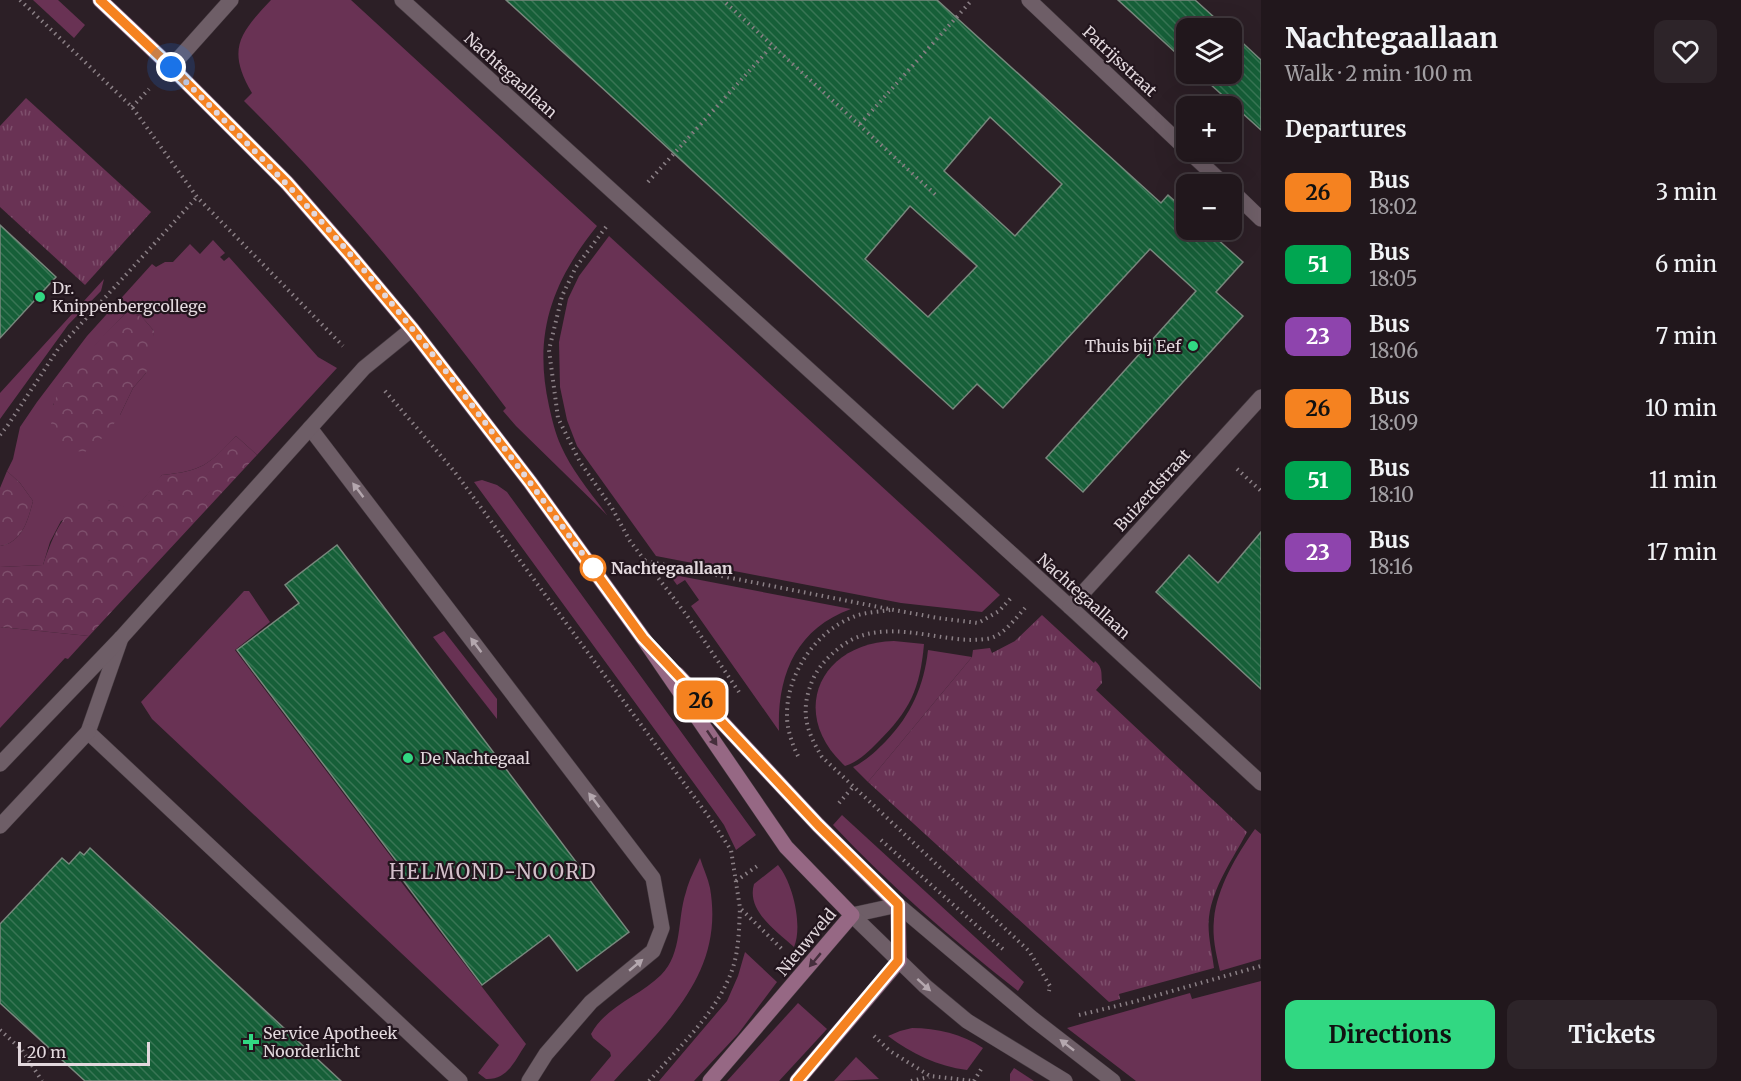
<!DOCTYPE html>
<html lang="en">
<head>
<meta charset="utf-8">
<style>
	:root { --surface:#21171c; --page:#2d2429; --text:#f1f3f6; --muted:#a29fa3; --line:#3e363b; --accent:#31d882 }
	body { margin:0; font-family:Merriweather,serif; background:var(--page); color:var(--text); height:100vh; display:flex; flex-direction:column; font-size:22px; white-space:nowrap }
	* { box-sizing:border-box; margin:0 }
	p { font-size:20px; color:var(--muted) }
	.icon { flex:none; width:33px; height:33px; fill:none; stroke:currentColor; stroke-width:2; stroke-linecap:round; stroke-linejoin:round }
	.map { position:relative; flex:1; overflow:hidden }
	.details { display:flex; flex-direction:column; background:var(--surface); width:480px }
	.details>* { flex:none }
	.badge { padding:0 12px; border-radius:9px; font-size:21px; line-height:39px }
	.fabs { position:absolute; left:1176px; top:18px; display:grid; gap:12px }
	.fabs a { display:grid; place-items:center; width:66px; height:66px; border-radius:12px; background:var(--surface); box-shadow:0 6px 24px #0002,0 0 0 2px var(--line); font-size:30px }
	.scale { position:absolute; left:18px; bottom:15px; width:132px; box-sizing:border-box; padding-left:6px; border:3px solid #e2d8dd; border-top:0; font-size:16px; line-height:21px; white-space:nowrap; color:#e2d8dd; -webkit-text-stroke:4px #22151d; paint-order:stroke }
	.you { position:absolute; width:30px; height:30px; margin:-15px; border:4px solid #fff; border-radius:50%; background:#1a73e8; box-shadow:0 0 0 9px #1a73e833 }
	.map>.badge { position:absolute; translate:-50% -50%; box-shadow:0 0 0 3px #fff }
	h2 { padding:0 24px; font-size:22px; line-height:54px }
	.round { display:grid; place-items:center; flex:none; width:63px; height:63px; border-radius:12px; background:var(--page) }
	.headline { display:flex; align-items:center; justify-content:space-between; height:102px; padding:0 24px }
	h1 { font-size:28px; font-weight:700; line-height:45px }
	.action { display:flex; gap:12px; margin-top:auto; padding:12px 24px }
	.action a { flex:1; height:69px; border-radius:12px; background:var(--accent); color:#111; font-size:24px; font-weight:700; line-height:69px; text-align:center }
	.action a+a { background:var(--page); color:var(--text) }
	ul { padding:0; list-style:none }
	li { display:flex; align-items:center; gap:18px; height:72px; padding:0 24px }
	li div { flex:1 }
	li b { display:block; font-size:22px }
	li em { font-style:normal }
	li .badge { min-width:66px; font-weight:700; text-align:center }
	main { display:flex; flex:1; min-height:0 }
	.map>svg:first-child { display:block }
	.green { fill:#693254; fill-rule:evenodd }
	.forest { fill:url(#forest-crowns) }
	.park { fill:url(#park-tufts) }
	.building { fill:url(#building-back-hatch); stroke:#78887d; stroke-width:1.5; fill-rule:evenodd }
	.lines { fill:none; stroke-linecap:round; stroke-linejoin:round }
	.lane-casing { stroke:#453a40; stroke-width:16 }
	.street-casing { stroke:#453a40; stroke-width:16 }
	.secondary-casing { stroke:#453a40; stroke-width:16 }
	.path { stroke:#8b8086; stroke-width:4; stroke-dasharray:1.5 4.5; stroke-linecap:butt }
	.lane { stroke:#6e5e67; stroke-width:15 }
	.street { stroke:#6e5e67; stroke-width:15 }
	.secondary { stroke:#966884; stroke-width:15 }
	.oneway { fill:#b4a7ae }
	.oneway2 { fill:#452e3c }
	.line-casing { stroke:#fff; stroke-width:14 }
	.line { stroke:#f58220; stroke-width:9 }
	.walk { stroke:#e2d8dd; stroke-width:6; stroke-dasharray:0 10.8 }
	.poi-dot { fill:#31d882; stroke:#22151d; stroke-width:2 }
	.stop-dot { fill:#fff; stroke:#f58220; stroke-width:3 }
	.labels { text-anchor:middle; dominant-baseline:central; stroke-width:4.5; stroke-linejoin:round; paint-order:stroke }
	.street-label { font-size:16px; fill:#e2d8dd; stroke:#22151d }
	.poi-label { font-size:16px; fill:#e2d8dd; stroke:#22151d; text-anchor:start }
	.stop-label { font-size:16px; font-weight:bold; fill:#e2d8dd; stroke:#22151d; text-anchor:start }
	.quarter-label { font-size:20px; letter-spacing:1.5px; fill:#d3c0ca; stroke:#22151d }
</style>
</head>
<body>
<main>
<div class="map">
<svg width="1261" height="1081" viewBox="0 0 1261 1081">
	<defs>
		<pattern id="forest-crowns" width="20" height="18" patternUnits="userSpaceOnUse" patternTransform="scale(1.5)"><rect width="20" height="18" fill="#693254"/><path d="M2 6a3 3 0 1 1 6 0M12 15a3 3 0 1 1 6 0" fill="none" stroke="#7e4f6c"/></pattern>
		<pattern id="park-tufts" width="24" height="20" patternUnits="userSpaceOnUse" patternTransform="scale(1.5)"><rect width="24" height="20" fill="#693254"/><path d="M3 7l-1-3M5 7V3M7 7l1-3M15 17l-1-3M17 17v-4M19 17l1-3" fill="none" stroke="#7e4f6c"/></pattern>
		<pattern id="building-back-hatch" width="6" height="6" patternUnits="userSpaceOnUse" patternTransform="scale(1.5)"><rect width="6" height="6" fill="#165f38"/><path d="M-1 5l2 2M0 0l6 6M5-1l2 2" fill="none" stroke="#387554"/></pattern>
	</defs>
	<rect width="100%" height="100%" fill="#2c1f26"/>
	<g class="green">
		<polygon points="33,0 58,0 85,25 74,38"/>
		<path d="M271 0H351L597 226C552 282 533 334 549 406 552 419 555 433 561 446 572 471 591 493 607 515L516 426 503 411 506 408C425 300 340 196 244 101L252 93C226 49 240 33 271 0Z"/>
		<polygon points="609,236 1000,595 982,612 901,603 656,556 577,446 567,420 560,387 559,342 568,299 579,276"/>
		<path d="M213 240 225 253 220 257 224 261 229 257 318 357 337 368 257 455 236 436C209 465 202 471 162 475 156 483 141 506 132 508 124 509 115 503 108 500L61 521 50 542 43 565 0 567V546C22 543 28 520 33 501L20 483 7 471 13 459 20 427 37 402 87 336 152 264 156 267 165 262H173L190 244 200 254ZM127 312 142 317 154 331 146 373 133 388 120 415 53 405C71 370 99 340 127 312Z"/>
		<polygon points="104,279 101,291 68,325 0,419 0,393"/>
		<polygon points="482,480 497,485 507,492 756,835 736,850 724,825 712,808 474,482"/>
		<path d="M669 574 851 609C796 629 777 675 779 731L691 606 699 600 685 580 677 585Z"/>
		<path d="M244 591H249L270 622 235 650 398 866 392 870 526 1044C515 1060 508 1080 486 1079L478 1073 499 1045 152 719 141 702Z"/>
		<polygon points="0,627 89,636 68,659 65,658 0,728"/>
		<polygon points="444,631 497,699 497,719 433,637"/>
		<path d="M894 641 924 644C920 689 910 710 878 742 868 752 858 762 845 766 788 714 819 643 894 641Z"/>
		<path d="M928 650 972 657 868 782 853 767C866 761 876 751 886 741 911 715 924 686 928 650Z"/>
		<path d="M842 815 1024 982 1018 991C953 940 889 885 833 825Z"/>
		<path d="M1255 829 1261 834V959L1220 971C1216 953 1212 937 1214 919 1217 888 1237 854 1255 829Z"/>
		<path d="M700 858C703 868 708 878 710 888 725 974 665 1024 614 1081H590L611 1056 610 1052 593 1038 591 1034C606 1006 640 996 661 975 683 953 677 918 686 892 689 880 695 869 700 858Z"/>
		<path d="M778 865C793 883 803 926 794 947 777 931 746 911 754 884Z"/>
		<polygon points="745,952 777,982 738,1034 694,1081 659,1081 727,1001 738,976"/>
		<polygon points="1261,981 1261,1081 1136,1081 1067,1028 1190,993 1192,999"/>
		<polygon points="798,1003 827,1029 779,1081 727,1081"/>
		<path d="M912 1028C937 1028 962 1034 983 1048L967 1070C937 1066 912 1054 888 1036L900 1031Z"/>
		<polygon points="856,1057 879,1079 834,1081"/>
		<polygon points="1014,1068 1034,1081 1010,1081 1010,1074"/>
	</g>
	<g class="forest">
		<path d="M127 312 142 317 154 331 152 358 146 373 133 388 120 415 106 435 85 452C66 451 61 439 51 425 52 419 52 412 53 406 59 380 107 331 127 312Z"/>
		<path d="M236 436 257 455 89 636 0 627V567L43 565C53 536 68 491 108 500 117 502 125 510 134 506 147 500 152 484 162 475 203 471 208 465 236 436Z"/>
		<path d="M7 471 20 483 33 501C28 520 22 543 0 546V488Z"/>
	</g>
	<g class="park">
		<polygon points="26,98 151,212 85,285 0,207 0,126"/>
		<path d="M1042 615 1094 663 1095 661C1103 668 1101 672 1102 683L1096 690 1247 832C1233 859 1213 886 1209 917 1207 934 1212 951 1214 968L1119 994 1120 999 1109 1002 868 782 972 657 973 650 990 648 992 653 1015 641Z"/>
	</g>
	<g class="building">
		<path d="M506 0H937L1161 203 1168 195 1186 211V230H1207L1243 262 1216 292 1243 316 1083 492 1046 458 1196 291 1150 249 1003 408 977 384 953 409ZM990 117 1062 184 1015 236 944 171ZM910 206 977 266 928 317 865 259Z"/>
		<polygon points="1118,0 1195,0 1226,28 1186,28 1186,62"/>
		<polygon points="1232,33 1261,60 1261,130 1199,74 1232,74"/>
		<polygon points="0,225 56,277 0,338"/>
		<polygon points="1261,532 1261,689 1156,592 1189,555 1218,583"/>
		<polygon points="337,545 629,932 577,971 549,935 482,985 396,871 401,867 237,650 299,603 285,585"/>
		<polygon points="90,848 133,888 341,1081 85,1081 0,1003 0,924 62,858 69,864 80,852 84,855"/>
	</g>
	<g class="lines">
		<defs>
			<g id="lane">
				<polyline points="310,428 653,878 662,928 653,951 591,1002 546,1054 529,1081"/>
				<polyline points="121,638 88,732 460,1081"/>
				<polyline points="0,764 121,638 364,368 412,329"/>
				<polyline points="0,826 88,732"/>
			</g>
			<g id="street">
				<polyline points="402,0 1070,607 1261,783"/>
				<polyline points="1029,0 1186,149"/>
				<polyline points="171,67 231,0"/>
				<polyline points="1189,152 1224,184"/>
				<polyline points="1232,191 1261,219"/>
				<polyline points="1070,607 1261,397"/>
				<polyline points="852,915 898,905 1033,1019 1113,1081"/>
				<polyline points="852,915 925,986 967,1021 1065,1081"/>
			</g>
			<g id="secondary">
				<polyline points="100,0 171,67 287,183 350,255 412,329 530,482 643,638 786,847 852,915 710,1081"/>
				<polyline points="677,674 818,825 898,905 899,961 797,1081"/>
			</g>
		</defs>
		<use href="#lane" class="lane-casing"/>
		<use href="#street" class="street-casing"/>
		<use href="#secondary" class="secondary-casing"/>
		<g class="path">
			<polyline points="20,0 132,107 197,197 343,346"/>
			<polyline points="726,3 938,197"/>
			<polyline points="132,107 149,89"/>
			<polyline points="860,124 972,0"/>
			<polyline points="648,182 772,46"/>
			<polyline points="606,227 576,267 562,296 549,350 558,418 580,462 612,508 630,541 688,617 739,692"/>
			<polyline points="385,391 454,471 709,817 731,850 740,908 784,951"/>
			<polyline points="0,435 8,425 58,349 197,197"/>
			<polyline points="1237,469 1261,491"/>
			<polyline points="645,561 894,610 938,618 978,623 999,611 1012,597"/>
			<path d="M1025 608C1016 618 1004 634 991 638 977 641 963 640 949 638 912 633 871 622 839 648 828 657 819 666 813 679 800 710 805 729 822 757L1029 951 1050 986 1049 991"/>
			<path d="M798 756C792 744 787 729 787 716 786 675 815 632 853 617 864 612 878 612 890 610"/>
			<polyline points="839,803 852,788"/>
			<polyline points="881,840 1005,951"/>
			<polyline points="736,881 760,864"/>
			<polyline points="1079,1015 1133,1002 1261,966"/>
			<polyline points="0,1030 22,1050 42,1081"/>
			<polyline points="874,1036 890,1051 930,1076 974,1081"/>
			<path d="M649 1081C679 1047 721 1009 734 964 739 946 739 927 740 908"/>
			<polyline points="911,1081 929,1077"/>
			<polyline points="974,1081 983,1066"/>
		</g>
		<use href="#lane" class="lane"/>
		<use href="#street" class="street"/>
		<use href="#secondary" class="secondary"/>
	</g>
	<defs><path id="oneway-solid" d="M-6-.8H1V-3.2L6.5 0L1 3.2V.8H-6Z" transform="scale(1.5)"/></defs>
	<g class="oneway">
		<use href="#oneway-solid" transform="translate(358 490) rotate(-127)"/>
		<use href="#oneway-solid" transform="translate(476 645) rotate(-127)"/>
		<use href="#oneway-solid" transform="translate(594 800) rotate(-127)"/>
		<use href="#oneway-solid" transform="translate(636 965) rotate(-40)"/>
		<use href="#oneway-solid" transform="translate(924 985) rotate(42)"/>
		<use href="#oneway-solid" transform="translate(1067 1045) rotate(-142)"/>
	</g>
	<g class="oneway2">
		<use href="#oneway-solid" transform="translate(712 738) rotate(56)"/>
		<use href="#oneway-solid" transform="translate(815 960) rotate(130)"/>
	</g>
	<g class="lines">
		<defs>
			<polyline id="line" points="100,0 171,67 287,183 350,255 412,329 530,482 643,638 818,825 898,904 898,961 797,1081"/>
		</defs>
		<use href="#line" class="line-casing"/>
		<use href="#line" class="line"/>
		<path class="walk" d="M171 67C232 128 294 189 351 255 438 356 517 465 596 572L593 568"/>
	</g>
	<g class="poi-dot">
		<circle cx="40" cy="297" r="6"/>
		<circle cx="1193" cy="346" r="6"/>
		<circle cx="408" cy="758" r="6"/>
		<path d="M248 1033h6v6h6v6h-6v6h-6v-6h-6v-6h6z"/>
	</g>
	<circle class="stop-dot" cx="593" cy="568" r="12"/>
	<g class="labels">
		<g class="street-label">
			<text transform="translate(1120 61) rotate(43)">Patrijsstraat</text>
			<text transform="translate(511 75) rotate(42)">Nachtegaallaan</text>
			<text transform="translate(1152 490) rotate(-48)">Buizerdstraat</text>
			<text transform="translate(1084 596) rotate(42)">Nachtegaallaan</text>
			<text transform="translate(806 942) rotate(-50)">Nieuwveld</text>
		</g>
		<g class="poi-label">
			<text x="52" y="288">Dr.<tspan x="52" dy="18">Knippenbergcollege</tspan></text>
			<text x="1181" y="346" text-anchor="end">Thuis bij Eef</text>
			<text x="420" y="758">De Nachtegaal</text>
			<text x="263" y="1033">Service Apotheek<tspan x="263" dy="18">Noorderlicht</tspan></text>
		</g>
		<g class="stop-label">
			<text x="611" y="568">Nachtegaallaan</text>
		</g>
		<g class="quarter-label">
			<text x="493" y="871">HELMOND-NOORD</text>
		</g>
	</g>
</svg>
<div class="fabs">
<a><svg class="icon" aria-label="layers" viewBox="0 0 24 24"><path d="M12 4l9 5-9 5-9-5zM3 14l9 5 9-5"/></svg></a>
<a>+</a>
<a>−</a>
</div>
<div class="scale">20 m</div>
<div class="you" style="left:171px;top:67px"></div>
<b class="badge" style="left:701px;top:700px;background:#f58220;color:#111">26</b>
</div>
<section class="details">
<div class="headline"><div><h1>Nachtegaallaan</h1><p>Walk · 2 min · 100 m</p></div><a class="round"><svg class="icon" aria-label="heart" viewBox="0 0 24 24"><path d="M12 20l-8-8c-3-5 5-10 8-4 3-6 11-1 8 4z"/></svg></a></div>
<h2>Departures</h2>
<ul>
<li><span class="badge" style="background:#f58220;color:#111">26</span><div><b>Bus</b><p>18:02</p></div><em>3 min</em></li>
<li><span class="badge" style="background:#00a651;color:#fff">51</span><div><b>Bus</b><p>18:05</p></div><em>6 min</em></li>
<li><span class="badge" style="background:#8e44ad;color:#fff">23</span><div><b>Bus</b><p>18:06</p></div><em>7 min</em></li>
<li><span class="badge" style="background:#f58220;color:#111">26</span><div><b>Bus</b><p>18:09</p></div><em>10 min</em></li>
<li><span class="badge" style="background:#00a651;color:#fff">51</span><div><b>Bus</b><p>18:10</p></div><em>11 min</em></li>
<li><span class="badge" style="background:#8e44ad;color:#fff">23</span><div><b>Bus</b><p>18:16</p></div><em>17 min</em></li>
</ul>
<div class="action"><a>Directions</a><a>Tickets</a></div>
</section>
</main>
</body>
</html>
